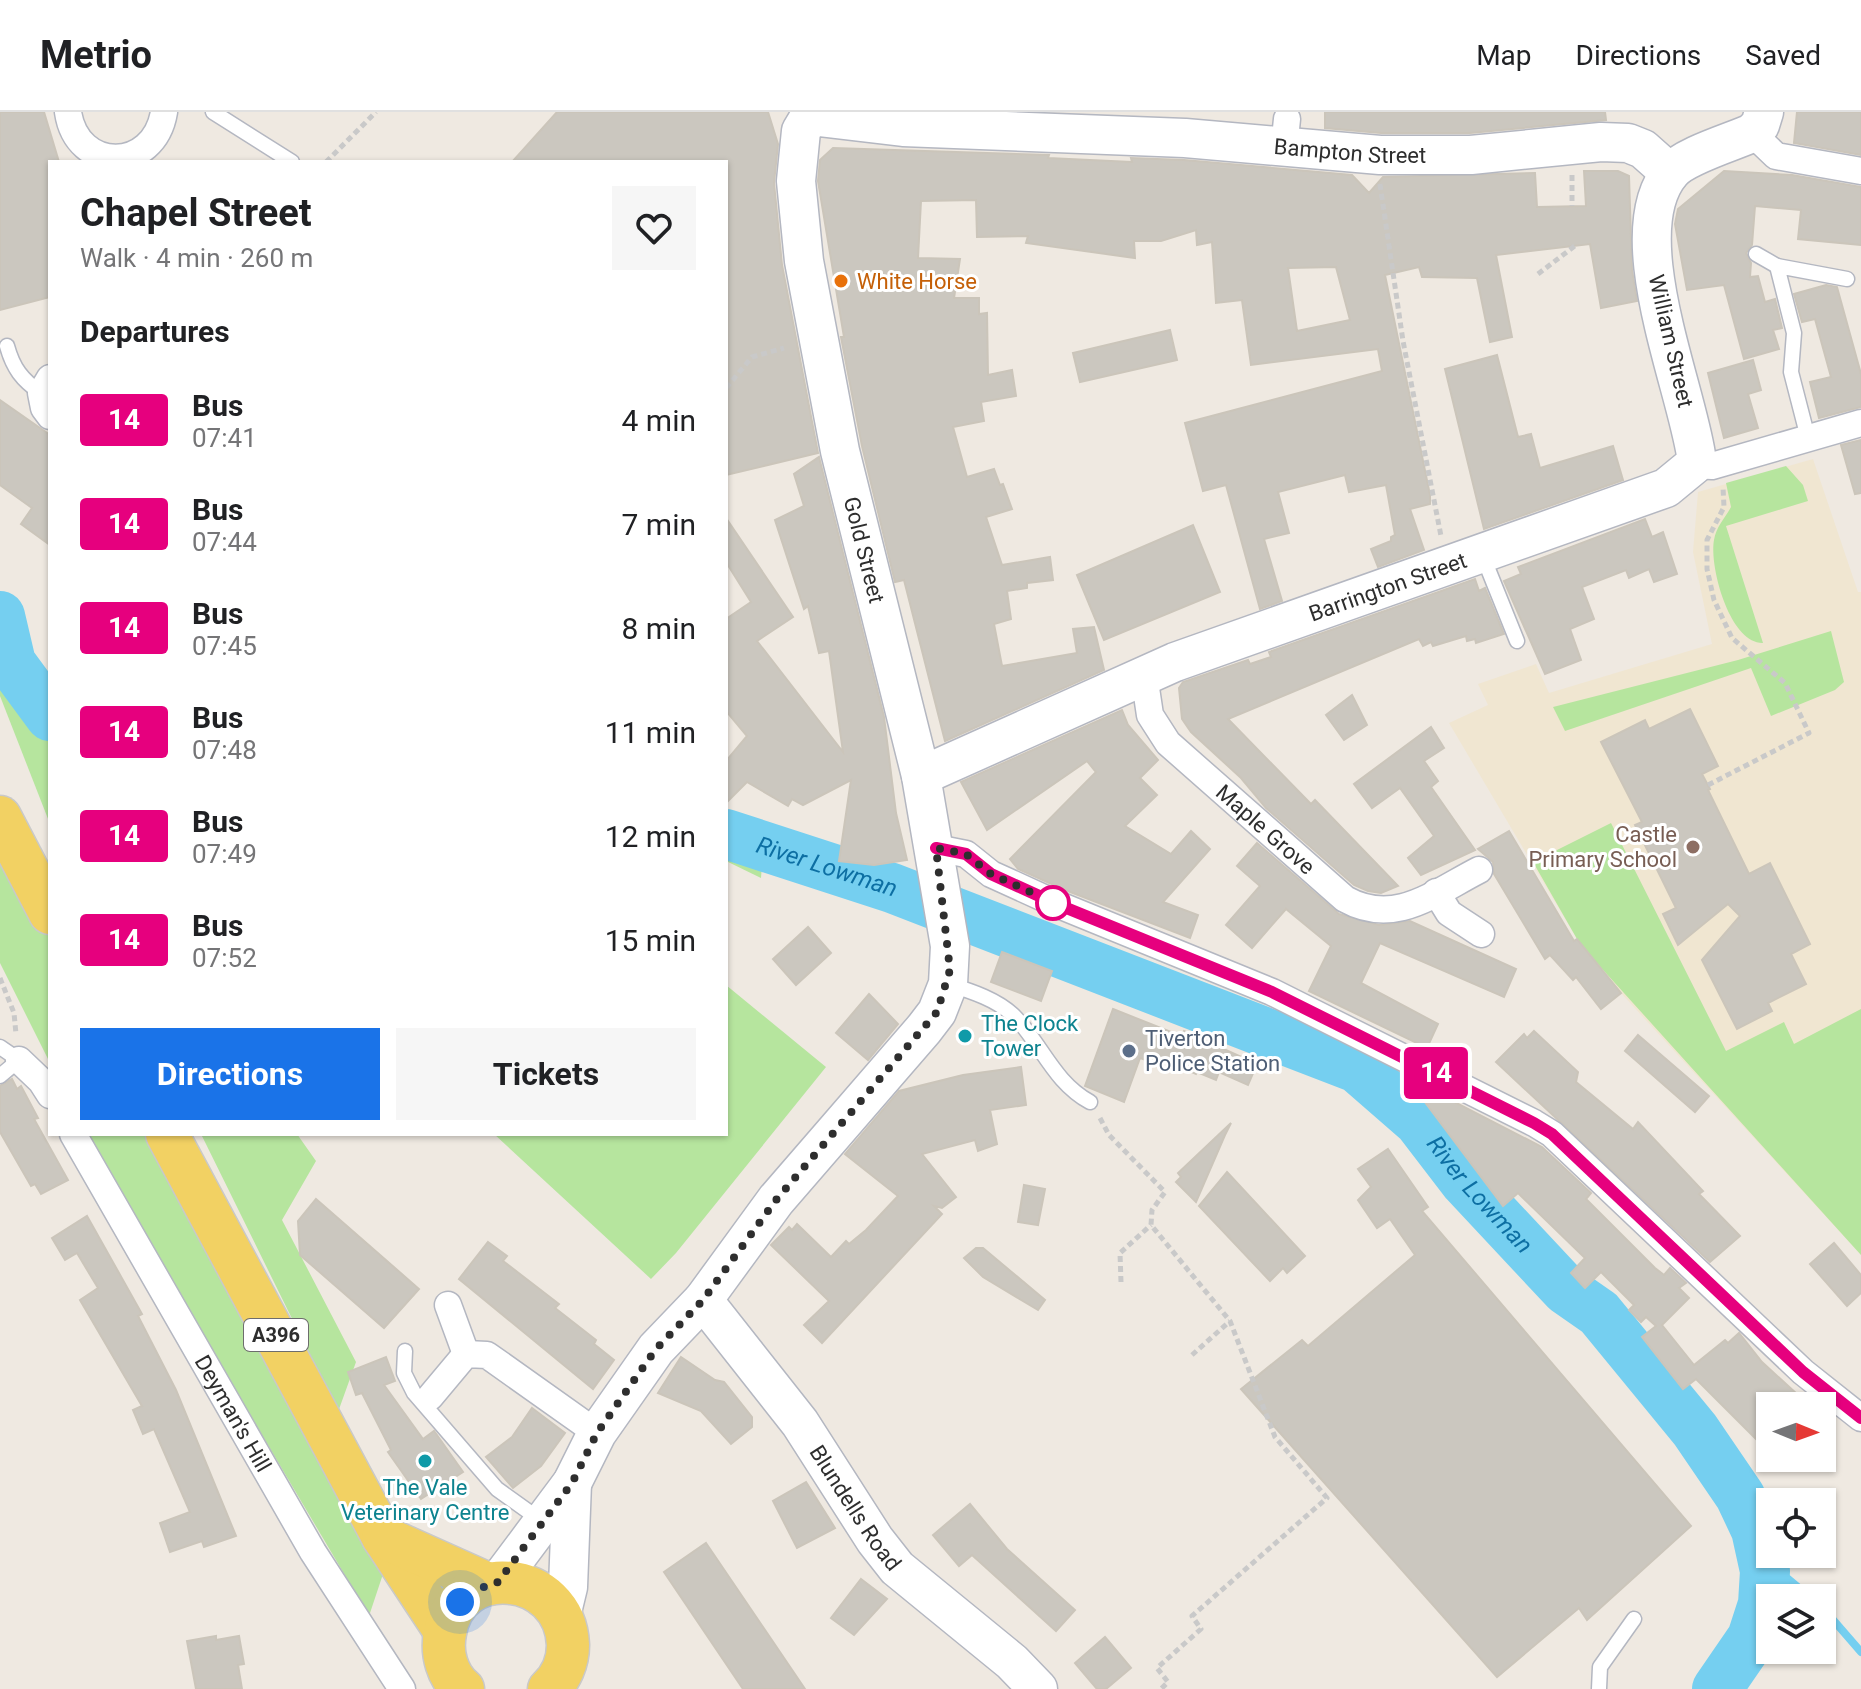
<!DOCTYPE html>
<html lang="en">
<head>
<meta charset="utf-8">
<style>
	:root { --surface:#fff; --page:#f6f6f6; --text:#202124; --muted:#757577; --line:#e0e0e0; --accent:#1a73e8 }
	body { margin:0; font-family:Roboto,sans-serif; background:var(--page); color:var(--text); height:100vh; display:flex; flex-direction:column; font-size:30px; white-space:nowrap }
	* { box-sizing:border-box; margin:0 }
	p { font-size:26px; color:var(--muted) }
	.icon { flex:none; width:44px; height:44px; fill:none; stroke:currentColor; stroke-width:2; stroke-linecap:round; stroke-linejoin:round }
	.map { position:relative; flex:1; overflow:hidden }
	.drawer { position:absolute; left:48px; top:48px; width:680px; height:976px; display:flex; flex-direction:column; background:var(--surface); border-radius:0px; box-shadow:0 2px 6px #0004 }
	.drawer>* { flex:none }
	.badge { padding:0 16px; border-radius:6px; font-size:28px; line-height:52px }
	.needle { width:52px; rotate:91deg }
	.controls { position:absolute; left:1756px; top:1280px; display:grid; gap:16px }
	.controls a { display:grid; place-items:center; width:80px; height:80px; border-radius:0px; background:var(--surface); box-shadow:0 2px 6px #0004; font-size:40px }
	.you { position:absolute; width:40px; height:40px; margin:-20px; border:6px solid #fff; border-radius:50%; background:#1a73e8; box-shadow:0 0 0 12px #1a73e833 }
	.map>.badge { position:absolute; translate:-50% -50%; box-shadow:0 0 0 4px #fff }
	h2 { padding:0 32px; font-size:30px; line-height:72px }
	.round { display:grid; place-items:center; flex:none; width:84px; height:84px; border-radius:0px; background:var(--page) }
	.headline { display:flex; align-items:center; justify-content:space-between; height:136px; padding:0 32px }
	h1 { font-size:38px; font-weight:700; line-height:60px }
	.action { display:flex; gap:16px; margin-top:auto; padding:16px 32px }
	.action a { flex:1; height:92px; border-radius:0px; background:var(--accent); color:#fff; font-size:32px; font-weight:700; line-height:92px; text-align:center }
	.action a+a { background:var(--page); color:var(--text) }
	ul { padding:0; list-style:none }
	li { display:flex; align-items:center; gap:24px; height:104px; padding:0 32px }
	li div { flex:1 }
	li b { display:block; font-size:30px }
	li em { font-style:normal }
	li .badge { min-width:88px; font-weight:700; text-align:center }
	header { display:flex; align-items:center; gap:48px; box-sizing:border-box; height:112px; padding:0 40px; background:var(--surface); border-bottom:2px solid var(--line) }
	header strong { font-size:38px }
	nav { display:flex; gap:44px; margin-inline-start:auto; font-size:28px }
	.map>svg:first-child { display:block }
	.education { fill:#f0e6d1 }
	.green { fill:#b6e59e }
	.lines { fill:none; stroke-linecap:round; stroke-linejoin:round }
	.stream { stroke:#75cff0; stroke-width:8 }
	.river { stroke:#75cff0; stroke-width:50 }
	.building { fill:#cbc7bf; stroke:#cbc5ba; stroke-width:2; fill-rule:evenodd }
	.lane-casing { stroke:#b4b7c1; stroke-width:17 }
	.street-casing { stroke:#b4b7c1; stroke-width:29 }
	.secondary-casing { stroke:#b4b7c1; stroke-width:41 }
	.primary-casing { stroke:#c9c9c9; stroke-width:45 }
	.path { stroke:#c9c9c9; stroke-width:5; stroke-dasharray:6 4; stroke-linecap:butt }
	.lane { stroke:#fff; stroke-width:14 }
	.street { stroke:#fff; stroke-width:26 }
	.secondary { stroke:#fff; stroke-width:38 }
	.primary { stroke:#f2d163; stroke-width:42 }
	.line-casing { stroke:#fff; stroke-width:18 }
	.line { stroke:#e6007e; stroke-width:12 }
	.walk { stroke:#2e2e2e; stroke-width:8; stroke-dasharray:0 14.4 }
	.food-dot { fill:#e8710a; stroke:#fff; stroke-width:3 }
	.education-dot { fill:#8d6e63; stroke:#fff; stroke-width:3 }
	.stop-dot { fill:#fff; stroke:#e6007e; stroke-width:4 }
	.culture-dot { fill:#0f9aa8; stroke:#fff; stroke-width:3 }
	.service-dot { fill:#5c6f8a; stroke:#fff; stroke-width:3 }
	.labels { text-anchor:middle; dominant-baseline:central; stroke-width:6; stroke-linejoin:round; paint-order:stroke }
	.shield { fill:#fff; stroke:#6d6d6d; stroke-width:2 }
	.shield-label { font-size:20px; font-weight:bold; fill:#2e2e2e }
	.street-label { font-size:22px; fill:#2e2e2e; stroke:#fff }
	.food-label { font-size:22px; fill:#c56008; stroke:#fff; text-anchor:start }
	.education-label { font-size:22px; fill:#785e54; stroke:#fff; text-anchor:end }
	.culture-label { font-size:22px; fill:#0d838f; stroke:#fff; text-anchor:start }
	.service-label { font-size:22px; fill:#4e5e75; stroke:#fff; text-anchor:start }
	.water-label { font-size:24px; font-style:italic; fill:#0d6fa3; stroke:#fff }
</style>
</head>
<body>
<header>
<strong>Metrio</strong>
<nav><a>Map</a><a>Directions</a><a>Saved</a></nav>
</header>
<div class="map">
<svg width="1861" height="1577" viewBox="0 0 1861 1577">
	<rect width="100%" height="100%" fill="#efe9e1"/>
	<polygon class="education" points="1813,347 1858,480 1861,480 1861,1143 1621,881 1577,827 1449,611 1488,593 1478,572 1536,552 1549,581 1712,532 1693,440 1698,380"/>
	<g class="green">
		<path d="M1786 354 1803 373 1808 389 1726 414 1763 531C1730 532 1709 455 1714 428 1716 415 1725 406 1731 395L1726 371Z"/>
		<polygon points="1831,519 1844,570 1835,578 1771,604 1751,556 1565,619 1553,595 1738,548"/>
		<polygon points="0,531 29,537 50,607 50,712 0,584"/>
		<polygon points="726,706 764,724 761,766 726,749"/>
		<polygon points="1611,711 1726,939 1784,910 1794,932 1861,897 1861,1143 1595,849 1577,827 1533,750"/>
		<polygon points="0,721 50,817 50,951 0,851"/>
		<polygon points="726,873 826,955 676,1141 651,1167 494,1022 726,1022"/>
		<polygon points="88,1022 157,1022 384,1459 369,1504 129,1098"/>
		<polygon points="201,1022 297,1022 316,1049 282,1108 356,1250 338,1300"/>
	</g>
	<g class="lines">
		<g class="stream">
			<polyline points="1765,1459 1781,1461 1811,1486"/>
			<polyline points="1822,1495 1861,1540"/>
		</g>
		<g class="river">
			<polyline points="0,504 11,551 50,604"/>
			<path id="s1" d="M726 722 892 776 1357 956 1419 1010 1465 1070 1566 1178 1599 1201 1695 1318 1740 1384 1756 1418 1765 1459 1763 1492 1752 1526 1717 1577"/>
		</g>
	</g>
	<g class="building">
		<polygon points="0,0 44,0 59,50 50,50 50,185 0,198"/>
		<polygon points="557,0 768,0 778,32 774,71 782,153 818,341 726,363 726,50 512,50"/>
		<polygon points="1325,0 1605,0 1606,8 1470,21 1381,21 1325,16"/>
		<polygon points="1797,0 1861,0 1861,43 1794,31"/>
		<path d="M833 36 1049 43 1048 46 1132 50 1131 46 1184 48 1352 63 1369 81 1383 65 1535 61 1537 95 1586 94 1584 59H1618L1629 64 1632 158 1637 189 1601 196 1590 132 1496 143 1512 225 1490 230 1477 166 1422 165 1419 155 1385 163 1430 383V392L1410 397 1424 438 1378 455 1371 437 1391 429V425L1395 423 1386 373 1349 380 1345 363 1278 380 1289 421 1264 427 1282 489 1260 497 1226 373 1203 379 1185 311 1382 259 1378 237 1251 253 1242 188 1216 191 1212 130 1197 133 1196 118 1161 129H1134L1135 146 1026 131 1028 124 977 125 976 88 921 89 918 146 960 147 954 186H979V202L987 201 988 263 1012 258 1016 284 981 290 984 309 953 315 967 365 994 357 1000 373 1003 372 1012 397 986 405 1002 453 1050 445 1053 468 1027 471V476L1007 479 1011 507 994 512 1002 554 1077 541 1073 517 1094 515 1104 558 945 629 904 468 895 470 862 334 841 225H844L818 69 820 48ZM1336 155 1350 208 1297 219 1288 156Z"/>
		<polygon points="1724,59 1792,63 1861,75 1861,133 1798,127 1801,98 1755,94 1752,133 1746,141 1751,151 1750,165 1758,164 1765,190 1775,187 1782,216 1773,218 1779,237 1744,247 1724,173 1687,178 1675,112 1678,97"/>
		<polygon points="1826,173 1837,175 1861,262 1861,295 1819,306 1810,270 1831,265 1815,207 1802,210 1794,182"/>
		<polygon points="1170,218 1177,248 1080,270 1073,241"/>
		<polygon points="1497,243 1518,325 1531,322 1540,356 1613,334 1623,368 1484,417 1445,257"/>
		<polygon points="1753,248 1761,278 1748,282 1758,316 1724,326 1708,261"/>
		<polygon points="0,288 50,323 50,433 21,412 32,396 0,373"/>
		<polygon points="1861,328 1861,381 1855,382 1841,333"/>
		<polygon points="819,345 884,605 896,701 907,748 874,753 839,749 851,668 803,693 792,687 788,694 747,670 726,691 726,649 747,624 726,599 726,507 751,490 726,450 726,406 793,505 757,529 843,640 829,539 819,541 808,494 804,497 775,408 804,394 794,362"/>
		<polygon points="1645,407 1652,425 1663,420 1677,462 1654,470 1649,457 1629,466 1626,458 1582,475 1594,507 1570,517 1581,548 1545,562 1504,469 1521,462 1518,455"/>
		<polygon points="1193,413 1220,480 1104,528 1077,463"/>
		<polygon points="1475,467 1479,479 1485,476 1504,522 1476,531 1475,527 1467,529 1466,524 1433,534 1431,530 1423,534 1419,527 1228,607 1311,692 1315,688 1398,774 1381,781 1368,779 1354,773 1266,696 1241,666 1191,620 1182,607 1179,576 1183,570 1248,548 1250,552 1271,545 1269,540"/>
		<polygon points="1352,583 1367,613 1344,628 1326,603"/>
		<polygon points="1690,597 1718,654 1702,662 1710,677 1708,678 1749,762 1770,751 1810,832 1791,842 1806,872 1768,891 1772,899 1737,917 1702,848 1740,804 1728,792 1678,833 1663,802 1676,796 1635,713 1642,710 1601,630 1645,608 1649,617"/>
		<polygon points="1122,598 1128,613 1158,648 1140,666 1157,683 1125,714 1171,742 1191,719 1210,737 1163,790 1198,803 1190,826 1065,778 1018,757 1010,747 1096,660 1087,649 987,718 961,670"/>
		<polygon points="1431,615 1444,636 1424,649 1438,669 1431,675 1475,738 1421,763 1408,746 1434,724 1400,676 1372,696 1354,672"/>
		<polygon points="1509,719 1574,829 1577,827 1621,881 1601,897 1576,865 1573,868 1550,843 1545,847 1494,762 1493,750 1478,737"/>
		<polygon points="1257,731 1339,802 1379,813 1410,809 1516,857 1504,885 1380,831 1361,871 1438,912 1427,936 1309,879 1331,834 1286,797 1252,836 1226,813 1260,774 1237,754"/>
		<polygon points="808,815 831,841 796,873 773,847"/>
		<polygon points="1002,840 1052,859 1041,889 991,870"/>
		<polygon points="869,882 898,912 868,948 836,921"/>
		<polygon points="1113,897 1181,924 1184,919 1257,952 1248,973 1219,960 1216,968 1197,960 1196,962 1158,945 1155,951 1140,946 1124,990 1085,974"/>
		<polygon points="1534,919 1578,960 1576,970 1633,1017 1638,1010 1703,1079 1699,1082 1740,1124 1710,1150 1496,950 1524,922 1527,926"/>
		<polygon points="1638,923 1709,984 1695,1000 1625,939"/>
		<polygon points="1021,955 1026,993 990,998 997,1032 978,1039 975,1028 922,1042 956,1085 942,1096 934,1094 942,1102 822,1231 804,1213 829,1189 771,1133 789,1115 792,1118 797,1112 831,1145 846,1129 849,1132 866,1118 898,1084 845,1042 899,979 963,963"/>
		<polygon points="1406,965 1542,1035 1591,1081 1586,1087 1655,1156 1664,1163 1670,1156 1686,1171 1679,1176 1689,1186 1662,1213 1694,1253 1725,1228 1728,1231 1739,1221 1762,1250 1810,1294 1770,1294 1770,1341 1696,1267 1683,1277 1642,1225 1656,1214 1646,1205 1641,1210 1629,1198 1634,1193 1601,1160 1585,1176 1571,1161 1585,1146 1518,1081 1503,1094"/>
		<polygon points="12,967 17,977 21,974 38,1006 34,1007 68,1068 41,1082 35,1072 31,1074 0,1020 0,974"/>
		<polygon points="1231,1011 1225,1023 1196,1090 1176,1070 1181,1065 1178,1061"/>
		<polygon points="1388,1037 1428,1095 1422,1099 1691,1414 1587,1508 1579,1496 1497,1565 1241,1277 1302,1228 1308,1234 1415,1143 1390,1107 1377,1116 1358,1088 1371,1075 1358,1057"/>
		<polygon points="1227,1060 1305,1144 1287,1161 1283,1156 1270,1169 1199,1094"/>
		<polygon points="1024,1073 1045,1077 1038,1113 1018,1110"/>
		<polygon points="316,1087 419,1177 384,1216 300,1143 298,1109"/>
		<polygon points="87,1104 142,1202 138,1204 176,1278 236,1424 204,1435 202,1429 170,1440 160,1411 190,1400 154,1317 143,1322 133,1298 142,1294 80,1188 98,1176 77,1141 65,1148 52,1126"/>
		<polygon points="488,1130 507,1144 503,1149 559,1192 555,1196 596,1228 594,1232 614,1248 593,1277 459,1167"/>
		<polygon points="1834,1131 1861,1163 1861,1181 1847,1194 1810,1152"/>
		<polygon points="976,1136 983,1136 1045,1188 1038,1198 983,1165 964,1146"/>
		<polygon points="386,1245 395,1269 384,1273 423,1327 434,1319 463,1360 421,1387 388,1340 391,1338 362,1281 356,1283 348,1260"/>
		<polygon points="681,1245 715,1268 724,1270 752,1305 752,1315 731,1332 701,1299 658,1281"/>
		<polygon points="532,1296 565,1321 541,1354 513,1376 486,1345 512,1325"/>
		<polygon points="806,1370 835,1416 797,1436 773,1389"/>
		<polygon points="970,1392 1007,1437 1075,1498 1056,1519 972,1443 959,1454 933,1423"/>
		<polygon points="706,1431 805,1577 743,1577 664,1460"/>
		<polygon points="861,1467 887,1487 854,1523 831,1506"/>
		<polygon points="216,1524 216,1528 239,1524 244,1552 238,1553 242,1577 196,1577 187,1529"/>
		<polygon points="1105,1525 1131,1556 1106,1577 1097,1577 1075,1551"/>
	</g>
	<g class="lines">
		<defs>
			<g id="lane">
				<polyline points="213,0 292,50"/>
				<polyline points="1756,142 1777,154"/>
				<path d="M7 234C13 256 22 268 41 281"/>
				<polyline points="1808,326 1791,260 1794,221 1777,154 1847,167"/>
				<polyline points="1482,442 1517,529"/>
				<path d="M948 872C971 879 999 888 1016 906 1043 935 1054 970 1090 990"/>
				<polyline points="0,935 19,948 0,964"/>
				<polyline points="405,1239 404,1261 414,1281 497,1377 543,1410"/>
				<polyline points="1599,1577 1600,1555 1634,1507"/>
			</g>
			<g id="street">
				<path d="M68 0C77 61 154 61 164 0"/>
				<polyline points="1752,21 1776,44 1861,59"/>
				<polyline points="1284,36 1287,7"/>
				<polyline points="50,266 41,281 44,296 50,304"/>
				<polyline points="1694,353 1712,354 1861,311"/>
				<path id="s2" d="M1144 563 1150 603 1168 631 1345 787C1395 815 1434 781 1479 758"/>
				<polyline points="936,736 966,742 991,762 1059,793 1272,880 1534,1011 1552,1022 1803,1260 1861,1306"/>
				<polyline points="1436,780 1449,801 1481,822"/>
				<polyline points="19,948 41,969 50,983"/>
				<path id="s3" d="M73 1022 313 1440 402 1577"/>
				<polyline points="448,1193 466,1242"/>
				<polyline points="430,1285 466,1242 487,1243 597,1321"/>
			</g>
			<g id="secondary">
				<path id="s4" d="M921 664 1175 550 1666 376 1694 353 1696 343C1685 271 1620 120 1671 60 1684 44 1732 30 1752 21L1760 13 1764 0"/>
				<path id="s5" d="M703 1188 800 1311 875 1428 897 1456 1012 1550 1038 1577"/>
				<path id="s6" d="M498 1470 572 1371 597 1321 656 1237 703 1188 776 1088 924 917 937 900 948 872 950 834 921 664 840 339 804 149 796 69 801 19 810 4 903 15 1185 26 1380 43H1471L1601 30 1628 31 1643 37 1670 61"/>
				<polyline points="561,1504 568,1475 572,1371"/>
			</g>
			<g id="primary">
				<polyline points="0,705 50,801"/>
				<polyline points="167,1022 383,1425 445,1519"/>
				<polyline points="383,1425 488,1472"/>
				<path d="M463 1577C447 1564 441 1541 445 1521 456 1447 565 1457 568 1533 568 1550 561 1566 549 1577"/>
			</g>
		</defs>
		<use href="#lane" class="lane-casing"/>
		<use href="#street" class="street-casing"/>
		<use href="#secondary" class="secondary-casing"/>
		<use href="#primary" class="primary-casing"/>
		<g class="path">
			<polyline points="326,50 376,0"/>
			<polyline points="1572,63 1572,94"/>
			<polyline points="1380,72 1403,229 1441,424"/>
			<polyline points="1538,162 1576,133"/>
			<polyline points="726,276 752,245 784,236"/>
			<polyline points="1708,673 1809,621 1785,571 1732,526 1714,488 1707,457 1707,428 1724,395 1723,375"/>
			<polyline points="0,866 14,901 16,922"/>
			<polyline points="1100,1006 1109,1023 1165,1080 1152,1098 1151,1113 1230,1209 1275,1325 1327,1386 1192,1504 1201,1517 1157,1556 1168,1570 1161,1577"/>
			<polyline points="1121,1170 1120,1141 1151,1113"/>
			<polyline points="1192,1243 1230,1209"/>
		</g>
		<use href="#lane" class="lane"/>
		<use href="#street" class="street"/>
		<use href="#secondary" class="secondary"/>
		<use href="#primary" class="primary"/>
	</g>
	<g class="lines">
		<defs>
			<polyline id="line" points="936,736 966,742 991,762 1059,793 1272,880 1534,1011 1552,1022 1803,1260 1861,1306"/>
		</defs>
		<use href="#line" class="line-casing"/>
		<use href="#line" class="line"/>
		<polyline class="walk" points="460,1490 472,1479 498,1470 572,1371 597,1321 656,1237 703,1188 776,1088 937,900 950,858 936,736 966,742 991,762 1059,793 1053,791"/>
	</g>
	<circle class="food-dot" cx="841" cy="169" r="8"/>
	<circle class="education-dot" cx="1693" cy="735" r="8"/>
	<circle class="stop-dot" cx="1053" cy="791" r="16"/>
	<g class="culture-dot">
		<circle cx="965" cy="924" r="8"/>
		<circle cx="425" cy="1349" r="8"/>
	</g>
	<circle class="service-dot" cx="1129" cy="939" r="8"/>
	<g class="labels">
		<rect class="shield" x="244" y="1207" width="64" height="32" rx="6"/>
		<g class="shield-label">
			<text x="276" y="1223">A396</text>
		</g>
		<g class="street-label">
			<text stroke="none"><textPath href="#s6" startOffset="2180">Bampton Street</textPath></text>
			<text transform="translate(1671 229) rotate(77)">William Street</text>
			<text transform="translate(864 438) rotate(76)">Gold Street</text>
			<text stroke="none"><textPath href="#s4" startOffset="504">Barrington Street</textPath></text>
			<text stroke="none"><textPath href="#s2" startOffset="204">Maple Grove</textPath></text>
			<text stroke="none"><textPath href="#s3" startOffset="322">Deyman's Hill</textPath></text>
			<text stroke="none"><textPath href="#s5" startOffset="258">Blundells Road</textPath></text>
		</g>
		<g class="food-label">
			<text x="857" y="169">White Horse</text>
		</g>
		<g class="education-label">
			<text x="1677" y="722">Castle<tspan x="1677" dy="25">Primary School</tspan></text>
		</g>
		<g class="culture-label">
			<text x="981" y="911">The Clock<tspan x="981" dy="25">Tower</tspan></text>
			<text x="425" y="1375" text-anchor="middle">The Vale<tspan x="425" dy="25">Veterinary Centre</tspan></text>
		</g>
		<g class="service-label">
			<text x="1145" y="926">Tiverton<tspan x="1145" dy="25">Police Station</tspan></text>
		</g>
		<g class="water-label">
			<text stroke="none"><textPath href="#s1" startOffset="106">River Lowman</textPath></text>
			<text stroke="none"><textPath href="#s1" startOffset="850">River Lowman</textPath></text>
		</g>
	</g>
</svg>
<div class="controls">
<a><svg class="needle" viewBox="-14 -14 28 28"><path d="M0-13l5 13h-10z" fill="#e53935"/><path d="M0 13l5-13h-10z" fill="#757577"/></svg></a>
<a><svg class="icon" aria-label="locate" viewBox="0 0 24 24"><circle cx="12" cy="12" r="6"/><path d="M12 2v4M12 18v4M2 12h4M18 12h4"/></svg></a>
<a><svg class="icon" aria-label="layers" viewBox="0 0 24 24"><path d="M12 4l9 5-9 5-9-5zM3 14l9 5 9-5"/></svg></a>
</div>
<div class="you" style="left:460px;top:1490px"></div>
<b class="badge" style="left:1436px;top:961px;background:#e6007e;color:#fff">14</b>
<section class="drawer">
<div class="headline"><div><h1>Chapel Street</h1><p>Walk · 4 min · 260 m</p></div><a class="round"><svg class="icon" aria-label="heart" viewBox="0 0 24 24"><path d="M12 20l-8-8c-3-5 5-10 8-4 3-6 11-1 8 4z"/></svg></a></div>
<h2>Departures</h2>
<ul>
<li><span class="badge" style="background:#e6007e;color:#fff">14</span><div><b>Bus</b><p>07:41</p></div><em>4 min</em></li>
<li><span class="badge" style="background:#e6007e;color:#fff">14</span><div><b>Bus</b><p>07:44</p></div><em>7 min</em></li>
<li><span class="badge" style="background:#e6007e;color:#fff">14</span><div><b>Bus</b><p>07:45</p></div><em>8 min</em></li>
<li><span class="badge" style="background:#e6007e;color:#fff">14</span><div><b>Bus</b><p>07:48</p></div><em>11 min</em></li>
<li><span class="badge" style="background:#e6007e;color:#fff">14</span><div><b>Bus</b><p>07:49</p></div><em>12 min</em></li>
<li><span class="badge" style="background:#e6007e;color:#fff">14</span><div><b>Bus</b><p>07:52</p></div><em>15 min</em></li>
</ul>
<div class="action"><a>Directions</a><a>Tickets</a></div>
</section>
</div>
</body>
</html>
